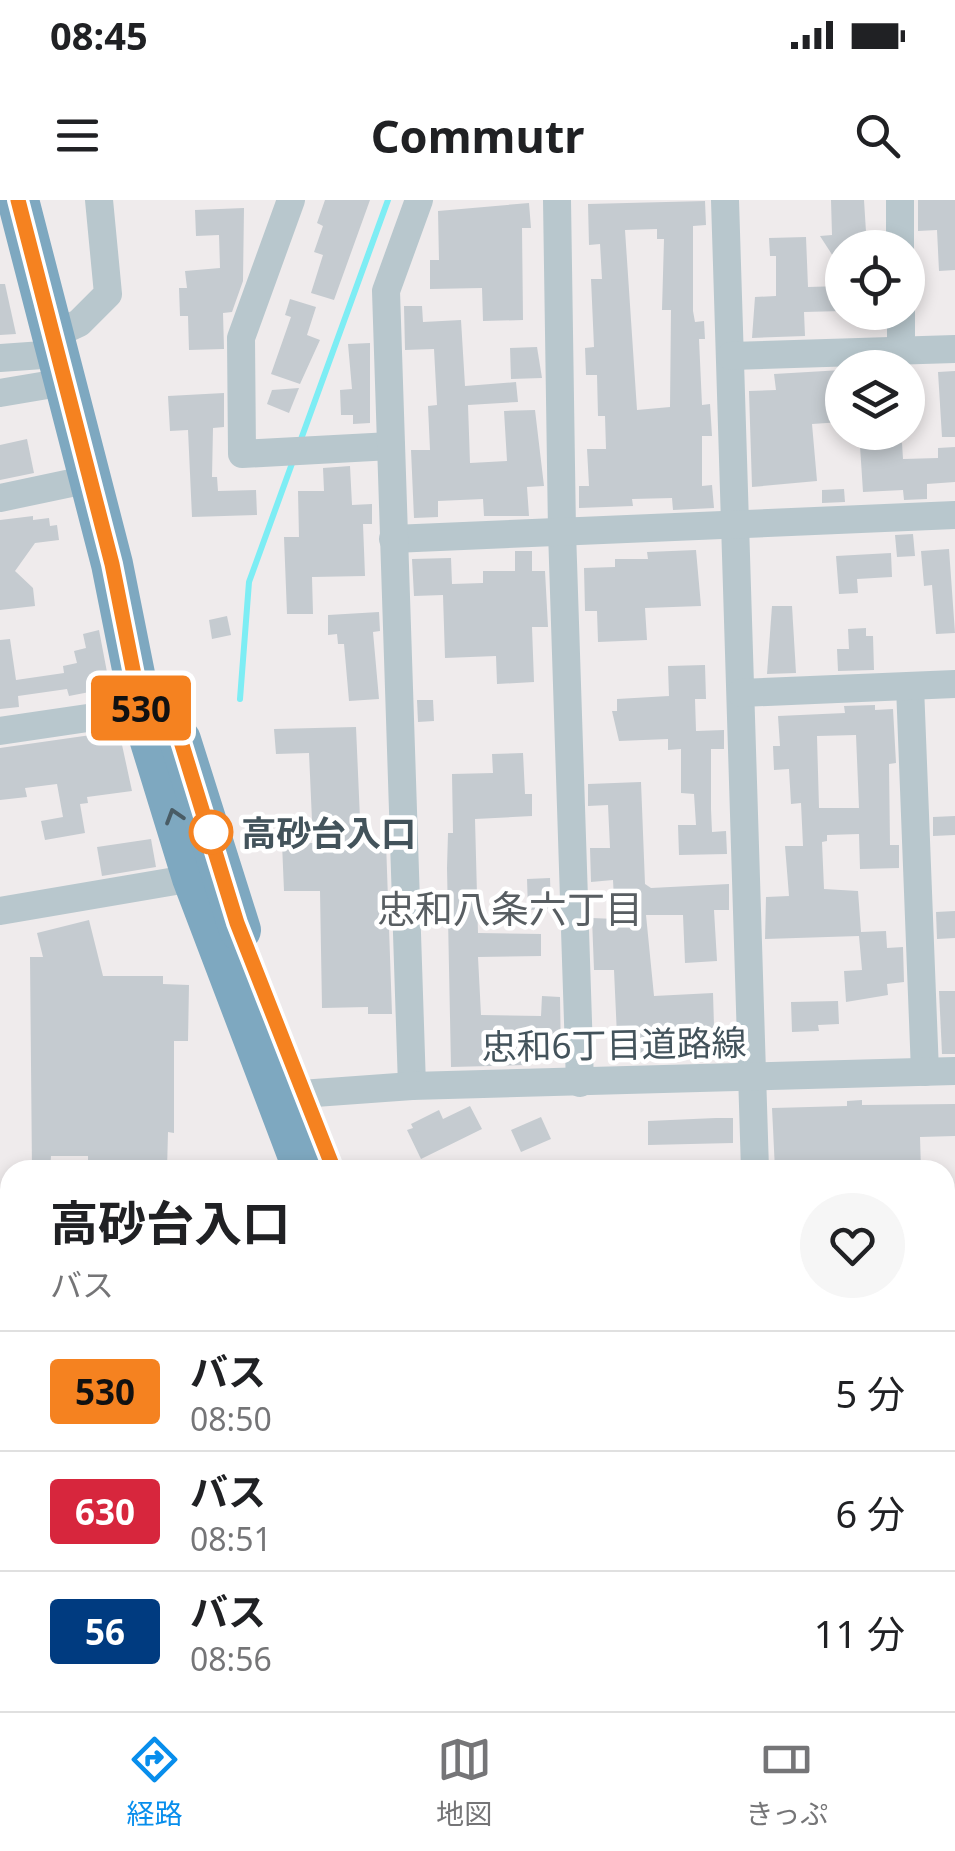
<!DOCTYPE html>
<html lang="ja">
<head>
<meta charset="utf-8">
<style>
	:root { --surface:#fff; --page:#f6f6f6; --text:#202124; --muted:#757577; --line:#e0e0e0; --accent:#088eec }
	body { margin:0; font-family:"Noto Sans","Noto Sans JP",sans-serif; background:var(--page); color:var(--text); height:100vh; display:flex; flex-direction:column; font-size:38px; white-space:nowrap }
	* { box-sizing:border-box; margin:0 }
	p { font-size:32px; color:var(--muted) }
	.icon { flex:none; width:55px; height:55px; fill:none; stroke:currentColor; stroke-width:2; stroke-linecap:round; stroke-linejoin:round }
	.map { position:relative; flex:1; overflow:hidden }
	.drawer { position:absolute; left:0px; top:960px; width:955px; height:552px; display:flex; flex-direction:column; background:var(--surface); border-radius:30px 30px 0 0; box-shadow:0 5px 15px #0003 }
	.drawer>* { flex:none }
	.badge { padding:0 20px; border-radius:8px; font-size:35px; line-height:65px }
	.controls { position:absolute; left:825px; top:30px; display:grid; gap:20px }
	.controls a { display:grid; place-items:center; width:100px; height:100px; border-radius:50%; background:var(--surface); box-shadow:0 5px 15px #0003; font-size:50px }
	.map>.badge { position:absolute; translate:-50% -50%; box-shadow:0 0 0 5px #fff }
	.round { display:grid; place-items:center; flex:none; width:105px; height:105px; border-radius:52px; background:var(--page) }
	.overview { display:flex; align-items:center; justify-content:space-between; height:170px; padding:0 50px }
	h1 { font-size:48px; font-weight:700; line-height:75px }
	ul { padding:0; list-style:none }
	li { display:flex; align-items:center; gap:30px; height:120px; padding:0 50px; border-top:2px solid var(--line) }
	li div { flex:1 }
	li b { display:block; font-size:38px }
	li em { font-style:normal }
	li .badge { min-width:110px; font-weight:700; text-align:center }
	.status { display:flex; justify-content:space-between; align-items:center; height:70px; padding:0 50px; background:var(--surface); direction:ltr }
	.status svg { height:28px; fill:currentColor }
	header { display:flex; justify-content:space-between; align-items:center; height:130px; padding:0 50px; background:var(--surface); font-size:45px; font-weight:700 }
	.tab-bar { display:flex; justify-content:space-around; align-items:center; height:140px; border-top:2px solid var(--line); background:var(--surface); font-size:28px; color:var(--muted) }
	.tab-bar a { display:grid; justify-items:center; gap:5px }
	.tab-bar .on { color:var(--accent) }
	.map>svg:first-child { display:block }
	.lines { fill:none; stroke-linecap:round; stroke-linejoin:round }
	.stream { stroke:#7dedf4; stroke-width:6 }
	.building { fill:#c5cbd0; fill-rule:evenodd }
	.minor { stroke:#b8c7cd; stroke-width:28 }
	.highway { stroke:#7ea8c0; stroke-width:42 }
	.oneway { stroke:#495c65 }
	.line-casing { stroke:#fff; stroke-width:22 }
	.line { stroke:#f58220; stroke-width:15 }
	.stop-dot { fill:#fff; stroke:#f58220; stroke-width:5 }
	.labels { text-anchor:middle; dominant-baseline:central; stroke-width:9; stroke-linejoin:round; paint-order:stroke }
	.stop-label { font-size:35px; font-weight:bold; fill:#43535b; stroke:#fff; text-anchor:start }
	.street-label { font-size:35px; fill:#43535b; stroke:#fff }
	.neighbourhood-label { font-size:38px; fill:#585e62; stroke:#fff }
</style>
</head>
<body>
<div class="status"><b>08:45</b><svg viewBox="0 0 49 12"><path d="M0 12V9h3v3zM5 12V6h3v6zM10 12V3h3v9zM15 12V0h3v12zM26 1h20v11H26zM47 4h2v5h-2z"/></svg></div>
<header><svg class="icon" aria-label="menu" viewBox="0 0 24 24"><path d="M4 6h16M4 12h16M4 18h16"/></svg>Commutr<svg class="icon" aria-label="search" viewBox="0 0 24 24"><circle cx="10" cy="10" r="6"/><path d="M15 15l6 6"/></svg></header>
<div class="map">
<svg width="955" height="1511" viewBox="0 0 955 1511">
	<rect width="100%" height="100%" fill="#efebec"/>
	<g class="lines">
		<g class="stream">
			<polyline points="300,242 388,0"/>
			<polyline points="240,499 249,382 294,258"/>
		</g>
	</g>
	<g class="building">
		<polygon points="325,0 370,0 334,100 311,93 323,55 314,52 323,26 317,23"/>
		<polygon points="831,0 864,0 867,48 842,48 842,70 820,36 832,35"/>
		<polygon points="918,0 955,0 955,70 939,71 937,30 918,31"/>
		<path d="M705 1 706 25 693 26V111L695 122 704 121 705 139H699L702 205 710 204 712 236H702V286L712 285 714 308 673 310 672 298 632 299 633 306 579 308V286H589L587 249H606L605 216H598L597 175H586L585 148 594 147 591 79H602L600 44 589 45 588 4ZM657 29V39H664L662 110H671L670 207 637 210 625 30Z"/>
		<polygon points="529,3 531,28 522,28 523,120 483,121 482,88 430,89 430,60 439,60 438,11"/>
		<polygon points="244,8 243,81 232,112 223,113 224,149 189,150 188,116 180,116 179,88 187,88 185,71 220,68 219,35 196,36 195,10"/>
		<polygon points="806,37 808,87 842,86 842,111 804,112 805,136 752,138 755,97 776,96 776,56 770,56 769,38"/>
		<polygon points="0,84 5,84 16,134 0,135"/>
		<polygon points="290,99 316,107 307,135 320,140 300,184 271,174 291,117 285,115"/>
		<polygon points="404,106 422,106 423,122 461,120 465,186 516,182 518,202 468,205 470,263 507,261 504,211 535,210 544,286 527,287 529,316 484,316 483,299 438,301 438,317 414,318 411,250 430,250 428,206 437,205 434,149 405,150"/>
		<polygon points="370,143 370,223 353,224 353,215 341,215 340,190 352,189 348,144"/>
		<polygon points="537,147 542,178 511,179 510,148"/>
		<polygon points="842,170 842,222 812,224 817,281 752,287 749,191 776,190 774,174"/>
		<polygon points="955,171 955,237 942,237 938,172"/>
		<polygon points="299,188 289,213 267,204 272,190"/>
		<polygon points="224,193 224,227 213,228 212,277 217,277 218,291 256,290 257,315 192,317 188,230 170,231 168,196"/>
		<polygon points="27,239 34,273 0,280 0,245"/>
		<polygon points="902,243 903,259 938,258 938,248 955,247 955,282 927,284 927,299 904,300 903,290 863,292 860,246"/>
		<polygon points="350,266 352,305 372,304 372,324 363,324 365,376 312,377 313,414 287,414 284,337 299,337 298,291 324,291 323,268"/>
		<polygon points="844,289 845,302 822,303 822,290"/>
		<polygon points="33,316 33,320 49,318 50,326 57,325 59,340 35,343 15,371 33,388 35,406 0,410 0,320"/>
		<polygon points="913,334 915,356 897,357 895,335"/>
		<polygon points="949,349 955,433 936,434 932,385 924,386 921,351"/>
		<polygon points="696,350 701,406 645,408 647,440 598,442 597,411 585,411 584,368 615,367 615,359 648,359 647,352"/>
		<polygon points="515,351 532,351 532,371 545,371 548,427 532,427 534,482 497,484 496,456 445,458 443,395 414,396 412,359 451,358 452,384 483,383 483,371 515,371"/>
		<polygon points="891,353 892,377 857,379 858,393 839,394 836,356"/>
		<polygon points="772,406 792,406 796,473 767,474"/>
		<polygon points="379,412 380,431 373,432 379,499 349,501 344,444 338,444 337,434 328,435 328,415"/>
		<polygon points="227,416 231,435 212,439 209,420"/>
		<polygon points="866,428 866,436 873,436 874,470 838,471 837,449 849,449 848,429"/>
		<polygon points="99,430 110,488 69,496 67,489 18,496 19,507 0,509 0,440 10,439 16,480 64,473 63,466 77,463 74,451 86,448 83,434"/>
		<polygon points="705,465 706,499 695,499 696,531 724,530 724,549 711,549 711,609 712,632 726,631 727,654 679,655 678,625 696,625 694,594 681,593 681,549 668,550 668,539 619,541 612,511 617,511 617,499 669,496 668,466"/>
		<polygon points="417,500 433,500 434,521 418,522"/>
		<path d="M875 505V510L893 509 896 563 889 564 890 645H899V668L860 669 859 634 827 635V641L822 642 824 689 858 691 861 732 886 731 887 748 903 747 904 782 887 784 888 795 846 802 844 771 862 770 859 736 765 739 766 697 789 696 785 646H803L801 603 791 604 789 569 774 570 773 546H780L778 516 845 513 844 506ZM856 535 859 608H819L817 536Z"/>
		<polygon points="356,527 361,642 386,642 392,814 368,814 368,807 322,808 320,691 284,691 282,643 313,643 309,553 276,554 274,529"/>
		<polygon points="119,531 132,591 87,597 88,603 80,604 85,633 45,640 41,621 63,617 57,584 25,588 27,597 0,600 0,548"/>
		<polygon points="523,553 525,594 532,594 532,616 475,619 478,733 541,734 541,756 478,757 481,815 541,816 542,796 560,797 561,855 524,854 524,865 451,867 447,668 448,633 453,633 452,574 493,573 492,554"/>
		<polygon points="641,582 645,684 651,688 729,684 729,710 714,710 717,761 685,763 683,715 646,715 654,796 713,793 714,826 724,826 725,849 609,863 608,837 617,836 614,770 594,770 592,718 615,719 613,680 591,682 590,648 610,648 608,605 588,606 588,584"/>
		<polygon points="955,616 955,635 933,636 933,617"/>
		<polygon points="151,639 156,667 102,676 97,647"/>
		<polygon points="550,678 551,709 528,710 527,679"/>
		<polygon points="955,711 955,738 937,739 936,712"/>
		<polygon points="89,720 103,776 163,776 163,784 189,785 188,841 174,841 174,933 168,932 167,970 88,970 88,956 51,956 50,970 32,970 30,757 43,757 37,733"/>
		<polygon points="939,791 955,791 955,854 942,854"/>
		<polygon points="838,801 839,824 818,825 819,831 792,832 791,802"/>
		<polygon points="862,900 862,905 955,904 955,936 920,937 921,970 775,970 772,908 847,906 847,901"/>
		<polygon points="470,906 482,929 421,959 407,930 413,928 411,924 439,910 443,919"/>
		<polygon points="541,917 551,939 521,952 511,930"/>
		<polygon points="716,918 733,918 733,943 648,945 648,921"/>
	</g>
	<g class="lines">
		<g class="minor">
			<polyline points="291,0 241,138 242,254 391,246"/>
			<polyline points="557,0 562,331 580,883"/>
			<polyline points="725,0 755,970"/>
			<polyline points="900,0 900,48"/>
			<polyline points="901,112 901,151"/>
			<polyline points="53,135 79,123 108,94 99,0"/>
			<polyline points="731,156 955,149"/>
			<polyline points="0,158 57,154"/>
			<polyline points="0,193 65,182"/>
			<polyline points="0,298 90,279"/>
			<polyline points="393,339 955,315"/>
			<polyline points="910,486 925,872"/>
			<polyline points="741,493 955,484"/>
			<polyline points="0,531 169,506"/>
			<polyline points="0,711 193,678"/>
			<polyline points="412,886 386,91 419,0"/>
			<polyline points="276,904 301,894 412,886 955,871"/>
			<polyline points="0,1124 10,1123"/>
			<polyline points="945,1178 955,1177"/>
			<polyline points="945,1425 955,1425"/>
			<polyline points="59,1511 60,1502"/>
			<polyline points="400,1511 412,1502"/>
		</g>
		<g class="highway">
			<polyline points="18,0 112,364 141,509 193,678 304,970"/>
			<polyline points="180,540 240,730"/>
			<polyline points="616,1502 622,1511"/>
		</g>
	</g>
	<defs><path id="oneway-chevron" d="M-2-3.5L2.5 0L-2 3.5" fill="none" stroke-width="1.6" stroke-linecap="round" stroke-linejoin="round" transform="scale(2.5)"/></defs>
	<use class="oneway" href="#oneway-chevron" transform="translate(174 616) rotate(-107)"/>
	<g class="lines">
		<defs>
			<polyline id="line" points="18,0 112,364 141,510 170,506 237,723 334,970"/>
		</defs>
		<use href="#line" class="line-casing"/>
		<use href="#line" class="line"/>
	</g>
	<circle class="stop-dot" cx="211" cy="632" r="20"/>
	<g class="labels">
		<g class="stop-label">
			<text x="241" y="632">高砂台入口</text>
		</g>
		<g class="street-label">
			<text transform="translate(614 844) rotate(-1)">忠和6丁目道路線</text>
		</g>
		<g class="neighbourhood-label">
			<text x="510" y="708">忠和八条六丁目</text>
		</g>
	</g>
</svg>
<div class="controls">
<a><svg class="icon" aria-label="locate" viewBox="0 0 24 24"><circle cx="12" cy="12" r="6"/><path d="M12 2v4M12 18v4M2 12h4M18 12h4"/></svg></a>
<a><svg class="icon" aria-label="layers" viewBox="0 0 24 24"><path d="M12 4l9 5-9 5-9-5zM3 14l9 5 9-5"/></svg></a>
</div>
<b class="badge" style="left:141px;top:508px;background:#f58220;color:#111">530</b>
<section class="drawer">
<div class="overview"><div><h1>高砂台入口</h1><p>バス</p></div><a class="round"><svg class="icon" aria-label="heart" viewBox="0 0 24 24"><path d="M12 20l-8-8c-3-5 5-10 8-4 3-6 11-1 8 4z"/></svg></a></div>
<ul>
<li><span class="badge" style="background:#f58220;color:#111">530</span><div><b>バス</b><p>08:50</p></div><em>5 分</em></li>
<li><span class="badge" style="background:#d7263d;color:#fff">630</span><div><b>バス</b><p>08:51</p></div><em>6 分</em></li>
<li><span class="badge" style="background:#003b80;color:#fff">56</span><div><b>バス</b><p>08:56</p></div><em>11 分</em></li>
</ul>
</section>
</div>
<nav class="tab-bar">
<a class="on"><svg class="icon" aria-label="directions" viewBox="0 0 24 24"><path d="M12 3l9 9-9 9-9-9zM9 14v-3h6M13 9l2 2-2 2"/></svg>経路</a>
<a><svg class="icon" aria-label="map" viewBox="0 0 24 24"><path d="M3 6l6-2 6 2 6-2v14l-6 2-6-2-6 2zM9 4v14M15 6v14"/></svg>地図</a>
<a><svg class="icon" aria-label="tickets" viewBox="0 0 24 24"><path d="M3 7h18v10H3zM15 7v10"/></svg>きっぷ</a>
</nav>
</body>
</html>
